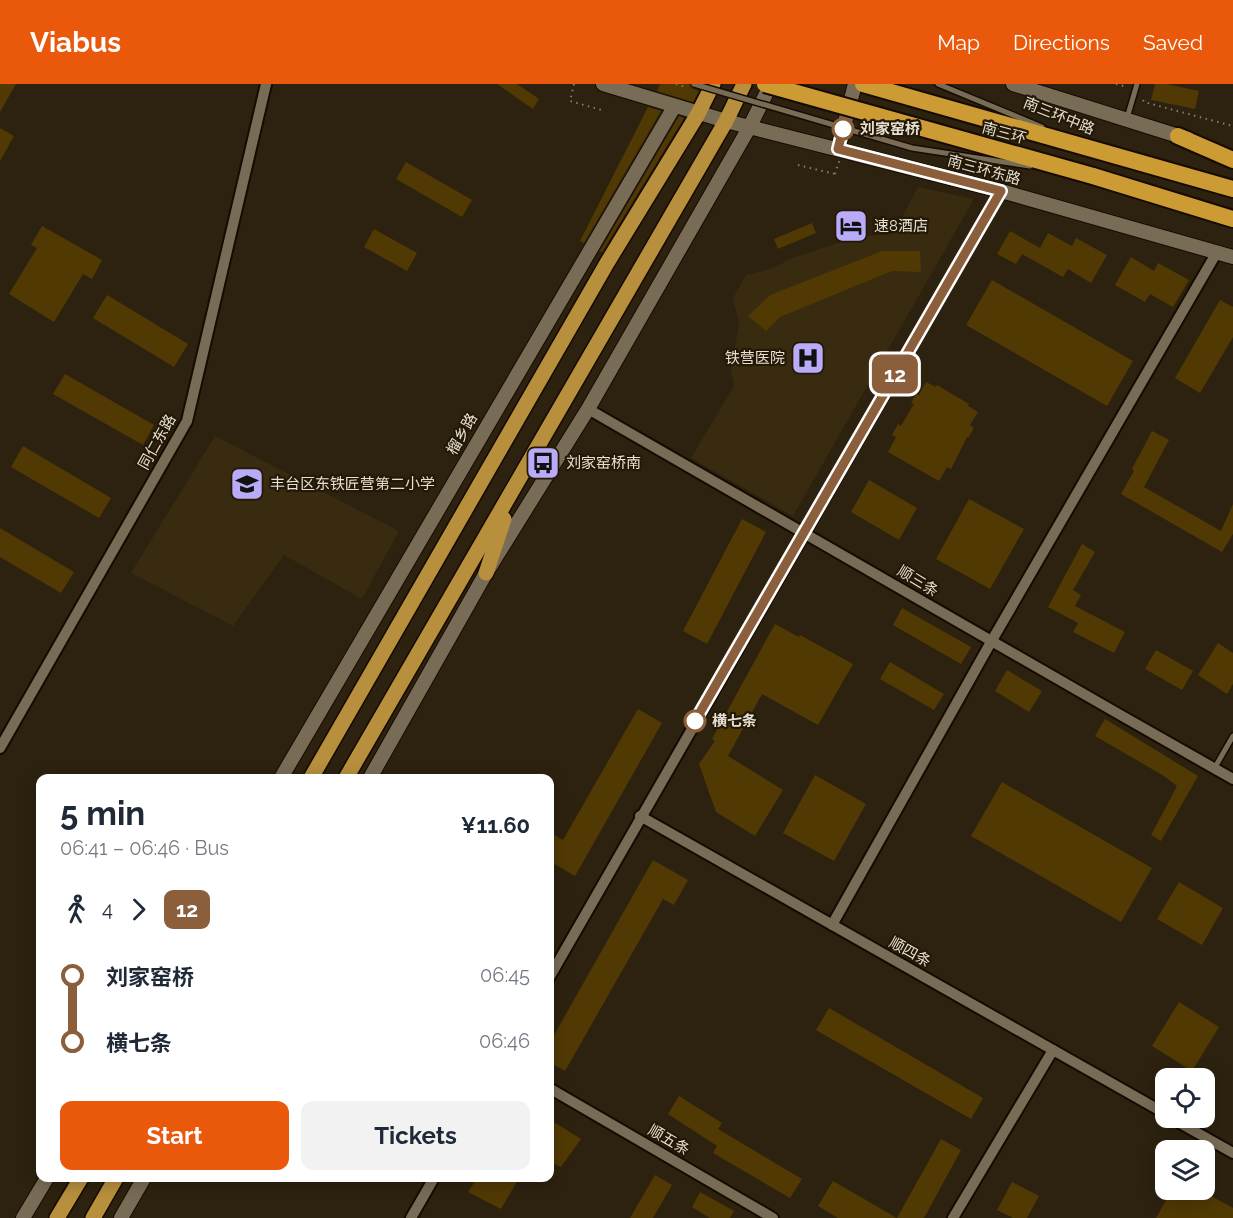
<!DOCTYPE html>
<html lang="en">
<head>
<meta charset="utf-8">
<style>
	:root { --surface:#fff; --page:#f2f2f3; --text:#1f2937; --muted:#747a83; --accent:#ea580c }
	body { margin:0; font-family:Raleway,"Noto Sans SC",sans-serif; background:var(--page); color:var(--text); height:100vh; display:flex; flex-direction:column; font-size:22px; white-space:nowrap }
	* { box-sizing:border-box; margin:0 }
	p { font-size:20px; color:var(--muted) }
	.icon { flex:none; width:33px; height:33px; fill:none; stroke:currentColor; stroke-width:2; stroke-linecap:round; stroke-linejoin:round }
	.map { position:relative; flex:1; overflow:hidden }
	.side { position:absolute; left:36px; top:690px; width:518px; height:408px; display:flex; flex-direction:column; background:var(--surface); border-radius:12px; box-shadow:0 3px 15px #0003 }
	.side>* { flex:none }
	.badge { padding:0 12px; border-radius:9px; font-size:21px; line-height:39px }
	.controls { position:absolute; left:1155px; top:984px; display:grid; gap:12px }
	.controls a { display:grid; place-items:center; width:60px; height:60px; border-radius:12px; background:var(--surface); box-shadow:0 3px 15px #0003; font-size:30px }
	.map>.badge { position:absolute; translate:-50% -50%; box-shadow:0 0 0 3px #fff }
	.legs { display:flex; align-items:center; gap:9px; height:66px; padding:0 24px; font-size:20px }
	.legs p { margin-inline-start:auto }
	.head { display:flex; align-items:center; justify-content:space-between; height:102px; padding:0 24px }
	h1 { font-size:33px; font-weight:700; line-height:45px }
	.action { display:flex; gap:12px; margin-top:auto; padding:12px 24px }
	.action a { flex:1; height:69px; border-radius:12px; background:var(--accent); color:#fff; font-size:24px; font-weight:700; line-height:69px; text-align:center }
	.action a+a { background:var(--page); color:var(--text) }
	ul { padding:0 24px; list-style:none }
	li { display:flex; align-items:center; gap:21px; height:66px; font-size:22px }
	li i { display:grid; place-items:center; width:9px; height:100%; margin:0 8px; background:currentColor }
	li i::after { content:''; width:15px; height:15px; margin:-8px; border:4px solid; border-radius:50%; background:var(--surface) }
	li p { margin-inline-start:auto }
	li:first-child i { background:linear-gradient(#0000 50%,currentColor 0) }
	li:last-child i { background:linear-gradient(currentColor 50%,#0000 0) }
	header { display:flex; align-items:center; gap:36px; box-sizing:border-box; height:84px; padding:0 30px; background:var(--accent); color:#fff }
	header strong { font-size:28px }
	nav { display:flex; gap:33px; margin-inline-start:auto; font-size:21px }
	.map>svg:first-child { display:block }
	.built { fill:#392b10 }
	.building { fill:#513904 }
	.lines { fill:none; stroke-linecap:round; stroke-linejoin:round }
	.service-casing { stroke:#150b00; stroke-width:8 }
	.minor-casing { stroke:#150b00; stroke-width:14 }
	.tertiary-casing { stroke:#150b00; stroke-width:16 }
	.primary-casing { stroke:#150b00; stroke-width:18 }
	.trunk-casing { stroke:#150b00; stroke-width:20 }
	.path { stroke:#877e6f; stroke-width:2; stroke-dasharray:1.5 4.5; stroke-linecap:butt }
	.service { stroke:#796c56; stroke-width:5 }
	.minor { stroke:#796c56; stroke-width:10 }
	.tertiary { stroke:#796c56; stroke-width:14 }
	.primary { stroke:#b88f3d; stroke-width:15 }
	.trunk { stroke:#cd9b34; stroke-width:16 }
	.service-bridge-casing { stroke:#150b00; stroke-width:8; stroke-linecap:butt }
	.trunk-bridge-casing { stroke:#150b00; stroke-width:20; stroke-linecap:butt }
	.path-bridge { stroke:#877e6f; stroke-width:2; stroke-dasharray:1.5 4.5; stroke-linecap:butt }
	.service-bridge { stroke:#796c56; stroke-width:5 }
	.trunk-bridge { stroke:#cd9b34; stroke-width:16 }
	.line-1-casing { stroke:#fff; stroke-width:14 }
	.line-1 { stroke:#8b5e3c; stroke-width:9 }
	.stop-1-dot { fill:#fff; stroke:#8b5e3c; stroke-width:3 }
	.labels { text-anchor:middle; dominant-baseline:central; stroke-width:4.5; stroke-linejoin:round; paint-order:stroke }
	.street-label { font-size:15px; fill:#e6dfd3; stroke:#231906 }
	.stop-label { font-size:15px; font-weight:bold; fill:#e6dfd3; stroke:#231906; text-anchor:start }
	.poi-label { font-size:15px; fill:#e6dfd3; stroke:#231906; text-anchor:start }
</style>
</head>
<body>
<header>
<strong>Viabus</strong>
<nav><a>Map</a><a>Directions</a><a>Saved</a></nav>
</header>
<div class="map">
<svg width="1233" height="1134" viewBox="0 0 1233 1134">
	<rect width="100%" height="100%" fill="#2d220f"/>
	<g class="built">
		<polygon points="918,103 974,115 793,432 691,374 734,302 731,287 739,239 733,214 746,191 771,185 795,173 835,160 863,152 893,150"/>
		<polygon points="215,352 399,447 362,515 284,471 233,542 131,489"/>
	</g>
	<g class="building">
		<polygon points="0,0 16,0 0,28"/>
		<polygon points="497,0 517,0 539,15 533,25"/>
		<polygon points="660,0 689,0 691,4 699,7 693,18 657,7"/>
		<polygon points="1155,0 1167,0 1199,7 1195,25 1151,16"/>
		<polygon points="648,23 661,27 584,159 580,157"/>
		<polygon points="679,32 684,34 602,168 600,167"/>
		<polygon points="0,44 14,52 0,77"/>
		<polygon points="406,78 472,116 462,133 396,95"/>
		<polygon points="812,139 816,149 778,165 774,155"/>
		<polygon points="42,142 102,176 92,195 83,190 54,238 9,210 37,164 31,161"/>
		<polygon points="374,145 417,169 407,187 364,163"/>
		<polygon points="1010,147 1040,164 1048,149 1072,162 1076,154 1107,171 1091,199 1068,185 1063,193 1022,170 1016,180 997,170"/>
		<polygon points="882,167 920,167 921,188 892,187 780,233 766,247 748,232 770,211"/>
		<polygon points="1131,173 1154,187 1158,179 1189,196 1173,223 1150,210 1145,218 1115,201"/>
		<polygon points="992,196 1133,277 1107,322 966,241"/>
		<polygon points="107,211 188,260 174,283 93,234"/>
		<polygon points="1220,216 1233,223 1233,253 1200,309 1175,294"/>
		<polygon points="65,290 154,341 143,361 53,310"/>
		<polygon points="926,298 936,303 937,301 952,310 969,320 968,322 978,328 970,341 974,344 968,354 967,353 951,385 947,383 939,397 888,368 896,353 892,351 898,340 901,342 914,320 911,319 916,310 919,311"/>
		<polygon points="1152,347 1169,356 1144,403 1221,447 1233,420 1233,450 1222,468 1121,410 1134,387 1132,385"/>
		<polygon points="23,362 111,414 99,434 11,383"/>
		<polygon points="869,396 917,424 899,456 851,428"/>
		<polygon points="969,415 1024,445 990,505 936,475"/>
		<polygon points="742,435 766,448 707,560 683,547"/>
		<polygon points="0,444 74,488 61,509 0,473"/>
		<polygon points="1082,460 1095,468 1073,506 1081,511 1075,522 1125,548 1114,569 1073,548 1078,539 1048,523"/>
		<polygon points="902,524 971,563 961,580 893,541"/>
		<polygon points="775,540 799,553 800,551 853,580 818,641 762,610 728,672 783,706 755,752 716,728 699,680 715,657 712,655"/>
		<polygon points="1218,559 1233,569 1233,600 1227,610 1198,591"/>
		<polygon points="1156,566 1193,587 1182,606 1145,585"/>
		<polygon points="890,578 944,610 934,626 880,595"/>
		<polygon points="1007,586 1042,607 1029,628 995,607"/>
		<polygon points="638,625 662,639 575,792 549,777 549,748 563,756"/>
		<polygon points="1105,635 1198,692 1161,757 1151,751 1177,702 1164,692 1095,652"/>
		<polygon points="815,691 866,720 834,777 783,749"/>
		<polygon points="1002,698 1152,784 1121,838 971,752"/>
		<polygon points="653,776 688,796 674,821 663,815 565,987 549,978 549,960"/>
		<polygon points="1179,798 1223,824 1202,861 1157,835"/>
		<polygon points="1179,918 1219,943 1192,987 1152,962"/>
		<polygon points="829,924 983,1014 971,1035 816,946"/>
		<polygon points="679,1012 722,1039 718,1045 802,1095 790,1114 713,1069 717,1062 668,1030"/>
		<polygon points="549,1035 581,1055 561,1083 549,1077"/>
		<polygon points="941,1055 961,1066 924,1134 838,1134 818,1122 833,1097 897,1134"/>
		<polygon points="655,1091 672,1101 653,1134 630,1134"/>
		<polygon points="477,1094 519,1094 501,1125 468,1108"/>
		<polygon points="1012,1098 1039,1112 1027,1134 1013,1134 997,1126"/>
		<polygon points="1172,1106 1200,1106 1233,1124 1233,1134 1156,1134"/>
		<polygon points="700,1108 734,1127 730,1134 710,1134 692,1123"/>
	</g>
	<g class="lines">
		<defs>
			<g id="service">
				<polyline points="938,0 1042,43"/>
				<polyline points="1127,34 1137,0"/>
				<polyline points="1214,685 1233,652"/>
			</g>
			<g id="minor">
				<path d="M588 325C803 447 1017 573 1233 695"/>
				<polyline points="0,664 187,337 266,0"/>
				<polyline points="640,732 1166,1030"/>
				<polyline points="832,841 991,558 1217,168"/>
				<polyline points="549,894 1001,107"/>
				<polyline points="549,1004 773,1134"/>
				<polyline points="1171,1034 1233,1069"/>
				<polyline points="411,1134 434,1094"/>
				<polyline points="953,1134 1053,966"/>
			</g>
			<g id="tertiary">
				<polyline points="603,0 726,37 1001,107 1233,173"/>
				<polyline points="1013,0 1188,55"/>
				<polyline points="838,65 855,0"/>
				<polyline points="281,694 674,23"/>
				<polyline points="370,694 486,489 588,325 749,44 771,0"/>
				<polyline points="23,1134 47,1094"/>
				<polyline points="121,1134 144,1094"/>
			</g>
			<g id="primary">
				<polyline points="486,489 504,435"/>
				<polyline points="311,694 607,179 698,30 713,0"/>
				<polyline points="346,694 726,37 744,0"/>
				<polyline points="57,1134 81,1094"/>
				<polyline points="93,1134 116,1094"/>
			</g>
			<g id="trunk">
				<polyline points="863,0 1233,105"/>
				<polyline points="1178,52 1233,76"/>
				<polyline points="1093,92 1233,135"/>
			</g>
		</defs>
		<use href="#service" class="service-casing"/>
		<use href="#minor" class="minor-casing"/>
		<use href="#tertiary" class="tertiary-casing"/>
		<use href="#primary" class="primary-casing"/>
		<use href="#trunk" class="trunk-casing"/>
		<g class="path">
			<polyline points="574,0 570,17 605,27"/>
			<polyline points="1116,0 1127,3"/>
			<polyline points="1143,16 1144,18 1233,42"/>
			<polyline points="798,81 835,90"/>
		</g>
		<use href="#service" class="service"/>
		<use href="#minor" class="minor"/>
		<use href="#tertiary" class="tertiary"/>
		<use href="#primary" class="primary"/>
		<use href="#trunk" class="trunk"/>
		<defs>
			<polyline id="service-bridge" points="694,0 912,64 1030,82"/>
			<polyline id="trunk-bridge" points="765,0 1093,92"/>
		</defs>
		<use href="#service-bridge" class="service-bridge-casing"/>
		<use href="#trunk-bridge" class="trunk-bridge-casing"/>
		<g class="path-bridge">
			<polyline points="676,0 685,3"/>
			<polyline points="835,90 847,54"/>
		</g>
		<use href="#service-bridge" class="service-bridge"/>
		<use href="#trunk-bridge" class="trunk-bridge"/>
	</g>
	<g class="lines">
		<defs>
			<polyline id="line-1" points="695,637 1001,107 838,65 843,45"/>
		</defs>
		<use href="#line-1" class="line-1-casing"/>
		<use href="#line-1" class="line-1"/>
	</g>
	<defs>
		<symbol id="hotel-square" viewBox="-11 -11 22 22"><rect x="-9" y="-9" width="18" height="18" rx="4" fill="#b9abf7" stroke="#231906"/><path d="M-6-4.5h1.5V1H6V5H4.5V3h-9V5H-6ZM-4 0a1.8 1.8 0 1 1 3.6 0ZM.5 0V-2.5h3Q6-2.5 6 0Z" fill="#111"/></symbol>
		<symbol id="hospital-square" viewBox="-11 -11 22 22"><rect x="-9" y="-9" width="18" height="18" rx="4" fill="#b9abf7" stroke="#231906"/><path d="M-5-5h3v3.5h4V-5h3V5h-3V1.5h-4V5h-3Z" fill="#111"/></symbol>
		<symbol id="bus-square" viewBox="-11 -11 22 22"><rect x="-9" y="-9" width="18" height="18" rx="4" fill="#b9abf7" stroke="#231906"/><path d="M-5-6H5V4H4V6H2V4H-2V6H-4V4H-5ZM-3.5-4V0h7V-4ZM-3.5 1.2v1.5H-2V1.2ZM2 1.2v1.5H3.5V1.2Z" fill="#111"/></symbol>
		<symbol id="school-square" viewBox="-11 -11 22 22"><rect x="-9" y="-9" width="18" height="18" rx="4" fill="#b9abf7" stroke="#231906"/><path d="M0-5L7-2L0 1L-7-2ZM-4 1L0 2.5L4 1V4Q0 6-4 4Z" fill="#111"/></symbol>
	</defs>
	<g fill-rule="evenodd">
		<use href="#hotel-square" x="832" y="123" width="38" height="38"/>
		<use href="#hospital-square" x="789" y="255" width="38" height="38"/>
		<use href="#bus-square" x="524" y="360" width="38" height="38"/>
		<use href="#school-square" x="228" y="381" width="38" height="38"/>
	</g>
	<g class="stop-1-dot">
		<circle cx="843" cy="45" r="10"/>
		<circle cx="695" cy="637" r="10"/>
	</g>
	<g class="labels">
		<g class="street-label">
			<text transform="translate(1059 32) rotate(22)">南三环中路</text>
			<text transform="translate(1004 49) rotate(15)">南三环</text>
			<text transform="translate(984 86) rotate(15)">南三环东路</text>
			<text transform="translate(462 350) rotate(-60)">榴乡路</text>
			<text transform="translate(157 358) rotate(-61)">同仁东路</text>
			<text transform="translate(918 497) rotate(31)">顺三条</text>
			<text transform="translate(910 868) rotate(29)">顺四条</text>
			<text transform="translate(669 1056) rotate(30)">顺五条</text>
		</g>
		<g class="stop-label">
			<text x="860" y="45">刘家窑桥</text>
			<text x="712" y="637">横七条</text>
		</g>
		<g class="poi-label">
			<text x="874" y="142">速8酒店</text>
			<text x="785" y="274" text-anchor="end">铁营医院</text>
			<text x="566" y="379">刘家窑桥南</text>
			<text x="270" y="400">丰台区东铁匠营第二小学</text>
		</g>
	</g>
</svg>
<div class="controls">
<a><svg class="icon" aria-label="locate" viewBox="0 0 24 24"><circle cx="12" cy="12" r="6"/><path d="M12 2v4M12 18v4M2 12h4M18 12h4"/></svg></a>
<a><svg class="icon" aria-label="layers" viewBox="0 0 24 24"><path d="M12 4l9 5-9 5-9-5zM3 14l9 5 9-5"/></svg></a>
</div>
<b class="badge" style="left:895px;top:290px;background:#8b5e3c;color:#fff">12</b>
<section class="side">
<div class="head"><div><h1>5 min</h1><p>06:41 – 06:46 · Bus</p></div><b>¥11.60</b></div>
<div class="legs"><svg class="icon" aria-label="walk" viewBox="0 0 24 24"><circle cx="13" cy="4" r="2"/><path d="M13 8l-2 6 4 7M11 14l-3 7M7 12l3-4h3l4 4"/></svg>4<svg class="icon" aria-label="forward" viewBox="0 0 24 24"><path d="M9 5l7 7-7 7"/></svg><b class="badge" style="background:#8b5e3c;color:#fff">12</b></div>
<ul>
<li><i style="color:#8b5e3c"></i><b>刘家窑桥</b><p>06:45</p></li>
<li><i style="color:#8b5e3c"></i><b>横七条</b><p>06:46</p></li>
</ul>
<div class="action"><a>Start</a><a>Tickets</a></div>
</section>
</div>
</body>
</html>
